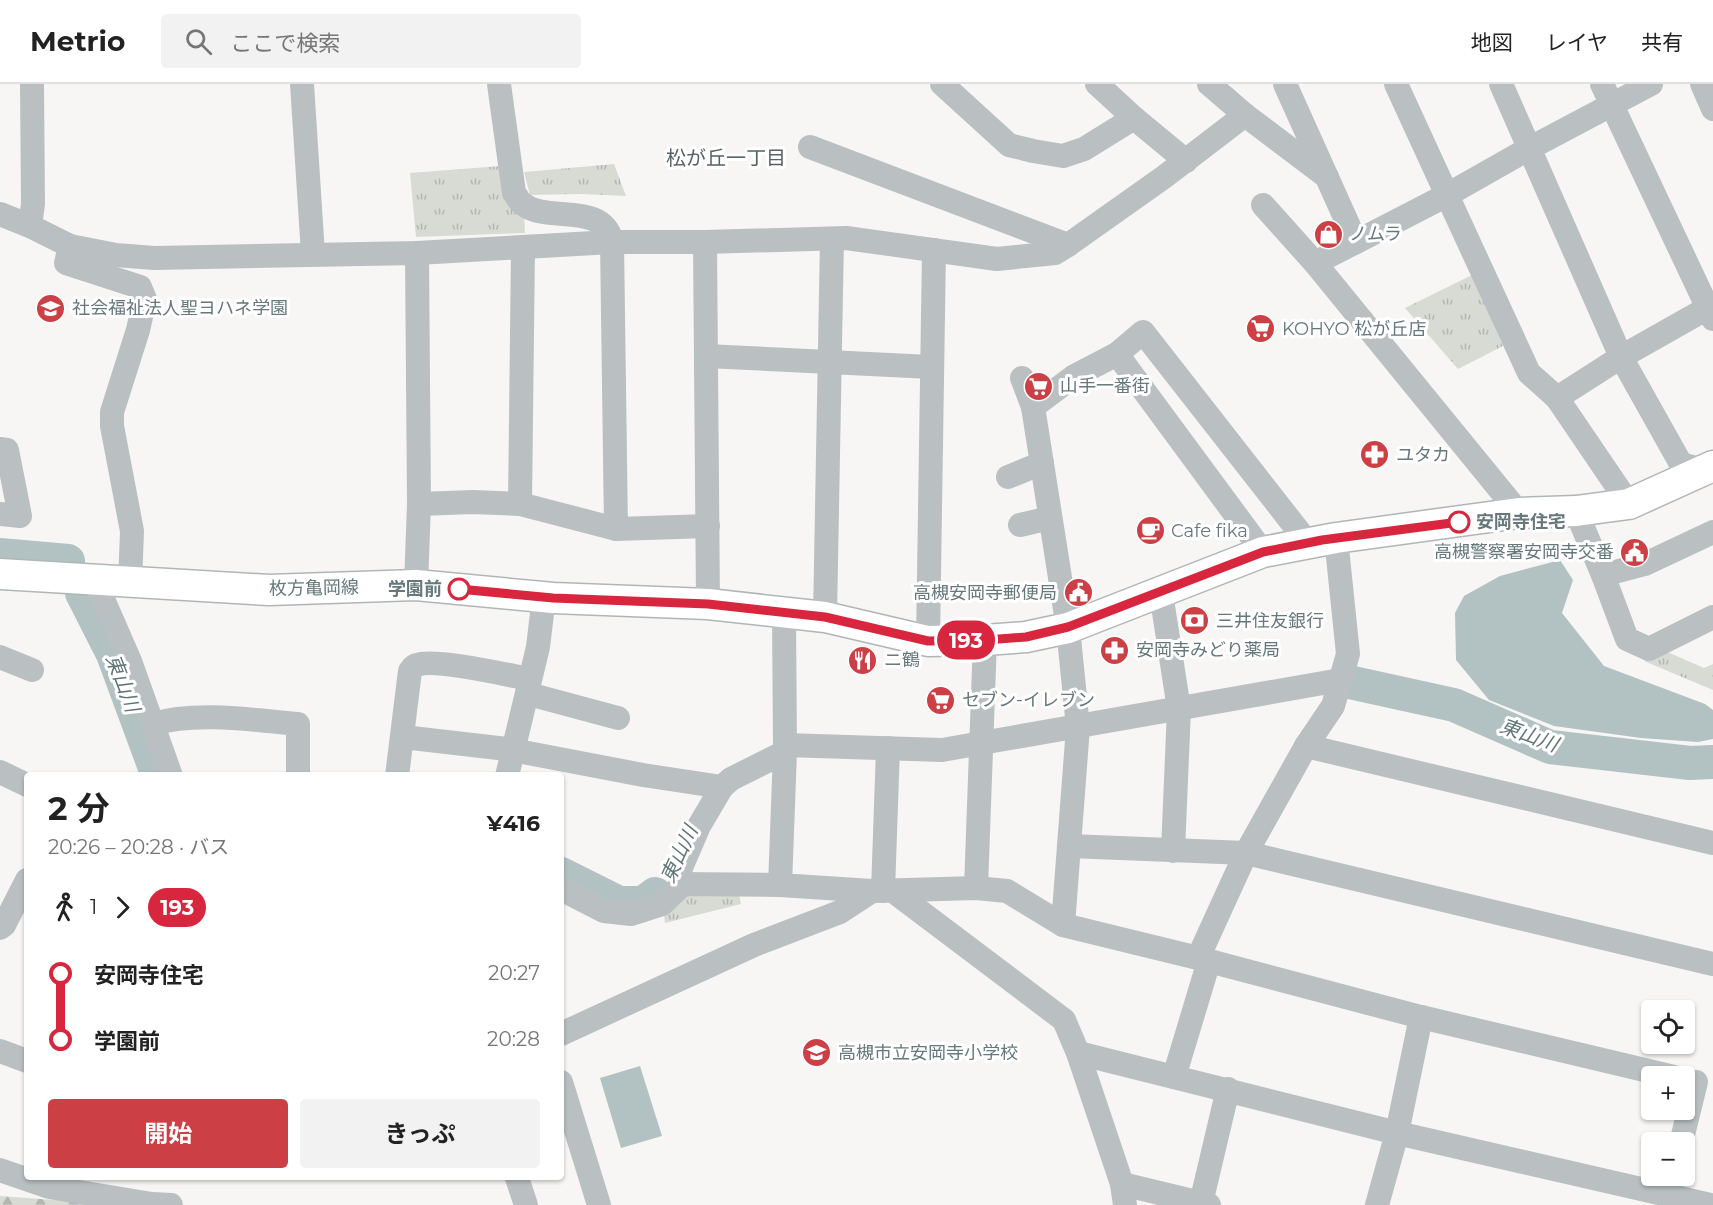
<!DOCTYPE html>
<html lang="ja">
<head>
<meta charset="utf-8">
<style>
	:root { --surface:#fff; --page:#f2f2f2; --text:#222; --muted:#767676; --line:#e0e0e0; --accent:#cc3f44 }
	body { margin:0; font-family:Montserrat,"Noto Sans JP",sans-serif; background:var(--page); color:var(--text); height:100vh; display:flex; flex-direction:column; font-size:22px; white-space:nowrap }
	* { box-sizing:border-box; margin:0 }
	p { font-size:20px; color:var(--muted) }
	.icon { flex:none; width:33px; height:33px; fill:none; stroke:currentColor; stroke-width:2; stroke-linecap:round; stroke-linejoin:round }
	.map { position:relative; flex:1; overflow:hidden }
	.side { position:absolute; left:24px; top:688px; width:540px; height:408px; display:flex; flex-direction:column; background:var(--surface); border-radius:6px; box-shadow:0 2px 4px #0004 }
	.side>* { flex:none }
	.badge { padding:0 12px; border-radius:20px; font-size:21px; line-height:39px }
	.buttons { position:absolute; left:1641px; top:916px; display:grid; gap:12px }
	.buttons a { display:grid; place-items:center; width:54px; height:54px; border-radius:6px; background:var(--surface); box-shadow:0 2px 4px #0004; font-size:30px }
	.map>.badge { position:absolute; translate:-50% -50%; box-shadow:0 0 0 3px #fff }
	.legs { display:flex; align-items:center; gap:9px; height:66px; padding:0 24px; font-size:20px }
	.legs p { margin-inline-start:auto }
	.head { display:flex; align-items:center; justify-content:space-between; height:102px; padding:0 24px }
	h1 { font-size:33px; font-weight:700; line-height:45px }
	.primary-button { display:flex; gap:12px; margin-top:auto; padding:12px 24px }
	.primary-button a { flex:1; height:69px; border-radius:6px; background:var(--accent); color:#fff; font-size:24px; font-weight:700; line-height:69px; text-align:center }
	.primary-button a+a { background:var(--page); color:var(--text) }
	ul { padding:0 24px; list-style:none }
	li { display:flex; align-items:center; gap:21px; height:66px; font-size:22px }
	li i { display:grid; place-items:center; width:9px; height:100%; margin:0 8px; background:currentColor }
	li i::after { content:''; width:15px; height:15px; margin:-8px; border:4px solid; border-radius:50%; background:var(--surface) }
	li p { margin-inline-start:auto }
	li:first-child i { background:linear-gradient(#0000 50%,currentColor 0) }
	li:last-child i { background:linear-gradient(currentColor 50%,#0000 0) }
	header { display:flex; align-items:center; gap:36px; box-sizing:border-box; height:84px; padding:0 30px; background:var(--surface); border-bottom:2px solid var(--line) }
	header strong { font-size:28px }
	nav { display:flex; gap:33px; margin-inline-start:auto; font-size:21px }
	.search { width:420px; height:54px; background:var(--page); display:flex; align-items:center; gap:15px; box-sizing:border-box; padding:0 21px; border-radius:6px; color:var(--muted); font-size:22px }
	.map>svg:first-child { display:block }
	.forest { fill:url(#forest-firs) }
	.park { fill:url(#park-tufts) }
	.water { fill:#b2c2c2 }
	.lines { fill:none; stroke-linecap:round; stroke-linejoin:round }
	.river { stroke:#b2c2c2; stroke-width:34 }
	.major-casing { stroke:#b0b6b7; stroke-width:33 }
	.minor { stroke:#bac0c1; stroke-width:24 }
	.major { stroke:#fff; stroke-width:30 }
	.line-1-casing { stroke:#fff; stroke-width:14 }
	.line-1 { stroke:#d7263d; stroke-width:9 }
	.stop-1-dot { fill:#fff; stroke:#d7263d; stroke-width:3 }
	.labels { text-anchor:middle; dominant-baseline:central; stroke-width:6; stroke-linejoin:round; paint-order:stroke }
	.poi-label { font-size:18px; fill:#66787b; stroke:#fff; text-anchor:start }
	.stop-label { font-size:18px; font-weight:bold; fill:#66787b; stroke:#fff; text-anchor:start }
	.street-label { font-size:18px; fill:#66787b; stroke:#fff }
	.neighbourhood-label { font-size:20px; fill:#566467; stroke:#fff }
	.water-label { font-size:20px; font-style:italic; fill:#607676; stroke:#fff }
</style>
</head>
<body>
<header>
<strong>Metrio</strong>
<div class="search"><svg class="icon" aria-label="search" viewBox="0 0 24 24"><circle cx="10" cy="10" r="6"/><path d="M15 15l6 6"/></svg>ここで検索</div>
<nav><a>地図</a><a>レイヤ</a><a>共有</a></nav>
</header>
<div class="map">
<svg width="1713" height="1121" viewBox="0 0 1713 1121">
	<defs>
		<pattern id="forest-firs" width="22" height="20" patternUnits="userSpaceOnUse" patternTransform="scale(1.5)"><rect width="22" height="20" fill="#d8dbd4"/><path d="M5 1l3.5 6h-7zM16 11l3.5 6h-7z" fill="#b3b6b1"/></pattern>
		<pattern id="park-tufts" width="24" height="20" patternUnits="userSpaceOnUse" patternTransform="scale(1.5)"><rect width="24" height="20" fill="#d8dbd4"/><path d="M3 7l-1-3M5 7V3M7 7l1-3M15 17l-1-3M17 17v-4M19 17l1-3" fill="none" stroke="#b3b6b1"/></pattern>
	</defs>
	<rect width="100%" height="100%" fill="#f7f6f4"/>
	<polygon class="forest" points="0,1112 121,1121 0,1121"/>
	<g class="park">
		<polygon points="614,80 626,112 580,110 530,111 524,88"/>
		<polygon points="501,82 524,132 525,149 416,153 410,89"/>
		<polygon points="1472,191 1503,262 1458,285 1405,224"/>
		<polygon points="1663,566 1704,584 1713,580 1713,606 1644,577"/>
		<polygon points="738,804 741,820 665,839 663,824 689,807"/>
	</g>
	<g class="water">
		<polygon points="1560,476 1573,496 1562,529 1604,582 1705,620 1713,626 1713,655 1698,658 1641,654 1554,642 1489,616 1456,576 1455,529 1464,512 1500,492"/>
		<polygon points="640,982 662,1052 621,1064 600,994"/>
	</g>
	<g class="lines">
		<g class="river">
			<polyline points="0,471 68,477"/>
			<polyline points="82,509 113,570 158,692"/>
			<polyline points="1349,598 1454,621 1550,663 1690,679 1713,678"/>
			<polyline points="561,790 619,819 643,819 655,810"/>
		</g>
		<defs>
			<polyline id="major" points="0,490 269,506 416,501 553,514 708,520 825,533 928,557 985,556 1026,553 1068,544 1263,468 1336,454 1519,429 1576,427 1629,420 1713,382"/>
		</defs>
		<use href="#major" class="major-casing"/>
		<g class="minor">
			<polyline points="302,0 313,170"/>
			<path d="M499 0 514 109C517 112 519 118 523 120 547 140 603 116 612 158L616 445 708 442"/>
			<polyline points="942,0 1009,61 1033,67 1063,72 1084,65 1134,34 1097,0"/>
			<polyline points="1209,0 1245,31 1327,93"/>
			<polyline points="1285,0 1356,158 1447,111 1529,289 1557,314 1629,420"/>
			<polyline points="1396,0 1447,111 1530,64 1651,0"/>
			<polyline points="1501,0 1621,273 1681,380 1712,388"/>
			<polyline points="1602,0 1713,235"/>
			<polyline points="1702,0 1713,25"/>
			<polyline points="1134,34 1186,77"/>
			<polyline points="810,63 1068,161"/>
			<polyline points="1263,121 1315,179 1356,158"/>
			<polyline points="0,130 30,142 70,162 116,171 154,174 417,169 612,158 705,158 846,154 997,175 1055,169 1068,161 1164,93 1245,31"/>
			<polyline points="30,142 33,120 32,0"/>
			<polyline points="705,158 708,520"/>
			<polyline points="70,162 66,179 140,203 145,215 138,246 112,328 112,342 132,447 130,499"/>
			<polyline points="1315,179 1519,429"/>
			<polyline points="1117,270 1263,468"/>
			<polyline points="706,272 931,283"/>
			<polyline points="1022,294 1033,323 1073,293 1117,270 1143,248 1308,459"/>
			<polyline points="1557,314 1621,273 1713,221"/>
			<polyline points="1033,323 1068,544 1078,643 1063,841"/>
			<polyline points="0,365 7,366 20,432 0,430"/>
			<polyline points="1008,393 1042,379"/>
			<polyline points="419,420 473,418 520,420 616,445"/>
			<polyline points="520,420 523,164"/>
			<polyline points="1576,427 1603,491 1645,480 1713,448"/>
			<polyline points="1020,441 1050,434"/>
			<polyline points="1603,491 1627,555 1649,565 1713,533"/>
			<polyline points="98,496 99,506 130,577 171,692"/>
			<polyline points="416,501 419,420 417,169"/>
			<polyline points="1161,509 1179,625 1173,767"/>
			<polyline points="784,528 785,668 780,801 872,807 976,804 1007,807 1063,841 1198,874 1421,933 1674,993"/>
			<polyline points="825,533 832,155"/>
			<polyline points="928,557 934,166"/>
			<polyline points="0,573 32,586"/>
			<polyline points="527,611 536,612 618,634"/>
			<path d="M153 640C196 627 253 636 298 640V692"/>
			<polyline points="403,653 507,665 643,691 722,703"/>
			<polyline points="785,661 942,666 1340,596"/>
			<polyline points="1306,662 1713,759"/>
			<polyline points="0,688 27,701"/>
			<path d="M397 692 410 587C413 583 413 582 417 581 434 574 508 591 529 595"/>
			<polyline points="507,692 538,563 544,513"/>
			<polyline points="1069,762 1246,769 1713,880"/>
			<polyline points="683,800 680,786 699,742 722,703 731,695 785,668"/>
			<polyline points="976,804 985,556"/>
			<polyline points="561,805 604,827 631,830 662,820 683,800 780,801"/>
			<polyline points="883,807 888,664"/>
			<polyline points="893,807 1064,936 1078,969 1122,1100 1125,1121"/>
			<polyline points="0,844 4,841 27,796"/>
			<polyline points="1198,874 1246,769 1306,662 1333,622 1348,570 1336,454"/>
			<polyline points="561,950 754,861 840,828 872,807"/>
			<polyline points="0,967 27,977"/>
			<polyline points="1078,969 1397,1049 1711,1121"/>
			<polyline points="1174,993 1209,877"/>
			<polyline points="561,998 599,1121"/>
			<polyline points="1681,1059 1696,998"/>
			<polyline points="0,1086 49,1103 152,1120 171,1121"/>
			<polyline points="517,1094 526,1121"/>
			<polyline points="1122,1100 1209,1121"/>
			<polyline points="1201,1119 1228,1005"/>
			<polyline points="1377,1121 1397,1049 1421,933"/>
		</g>
		<use href="#major" class="major"/>
	</g>
	<g class="lines">
		<defs>
			<polyline id="line-1" points="459,505 553,514 708,520 825,533 928,557 986,556 1026,553 1068,543 1263,468 1322,456 1459,438"/>
		</defs>
		<use href="#line-1" class="line-1-casing"/>
		<use href="#line-1" class="line-1"/>
	</g>
	<defs>
		<symbol id="shop-disc" viewBox="-11 -11 22 22"><circle r="9.5" fill="#cc3f44" stroke="#fff"/><path d="M-5-2.5h2.3a2.7 3.5 0 0 1 5.4 0H5L5.5 6h-11ZM-1.5-2.5h3a1.5 2.3 0 0 0-3 0Z" fill="#fff"/></symbol>
		<symbol id="school-disc" viewBox="-11 -11 22 22"><circle r="9.5" fill="#cc3f44" stroke="#fff"/><path d="M0-5L7-2L0 1L-7-2ZM-4 1L0 2.5L4 1V4Q0 6-4 4Z" fill="#fff"/></symbol>
		<symbol id="supermarket-disc" viewBox="-11 -11 22 22"><circle r="9.5" fill="#cc3f44" stroke="#fff"/><path d="M-6-5.5h2.5l.6 2H6L4.5 2H-2.5L-4.4-4H-6ZM-1.5 3.2a1.3 1.3 0 1 0 .1 0ZM3 3.2a1.3 1.3 0 1 0 .1 0Z" fill="#fff"/></symbol>
		<symbol id="pharmacy-disc" viewBox="-11 -11 22 22"><circle r="9.5" fill="#cc3f44" stroke="#fff"/><path d="M-2-6h4v4h4v4h-4v4h-4v-4h-4v-4h4Z" fill="#fff"/></symbol>
		<symbol id="cafe-disc" viewBox="-11 -11 22 22"><circle r="9.5" fill="#cc3f44" stroke="#fff"/><path d="M-5.5-4.5H6V0H3Q3 3.5 0 3.5H-2.5Q-5.5 3.5-5.5 0ZM3-3.2v2h1.7v-2ZM-6 4.5H4V6H-6Z" fill="#fff"/></symbol>
		<symbol id="civic-disc" viewBox="-11 -11 22 22"><circle r="9.5" fill="#cc3f44" stroke="#fff"/><path d="M-.6-6.5H3V-4.5H.6V-3L4-1V1h2V6H-6V1h2V-1L-.6-3ZM-1.2 2.5V6h2.4V2.5Z" fill="#fff"/></symbol>
		<symbol id="bank-disc" viewBox="-11 -11 22 22"><circle r="9.5" fill="#cc3f44" stroke="#fff"/><path d="M-6-4H6V4H-6ZM0-2.3a2.3 2.3 0 1 0 0 4.6a2.3 2.3 0 1 0 0-4.6Z" fill="#fff"/></symbol>
		<symbol id="restaurant-disc" viewBox="-11 -11 22 22"><circle r="9.5" fill="#cc3f44" stroke="#fff"/><path d="M-5-6h1v4h1v-4h1v4h1v-4h1v5L-1.5 .5V6h-2V.5L-5-1ZM5-6V6H3V1.5H1.5Q1.5-4 5-6Z" fill="#fff"/></symbol>
	</defs>
	<g fill-rule="evenodd">
		<use href="#shop-disc" x="1312" y="134" width="33" height="33"/>
		<use href="#school-disc" x="34" y="208" width="33" height="33"/>
		<use href="#supermarket-disc" x="1244" y="228" width="33" height="33"/>
		<use href="#supermarket-disc" x="1022" y="286" width="33" height="33"/>
		<use href="#pharmacy-disc" x="1358" y="354" width="33" height="33"/>
		<use href="#cafe-disc" x="1134" y="430" width="33" height="33"/>
		<use href="#civic-disc" x="1618" y="452" width="33" height="33"/>
		<use href="#civic-disc" x="1062" y="492" width="33" height="33"/>
		<use href="#bank-disc" x="1178" y="520" width="33" height="33"/>
		<use href="#pharmacy-disc" x="1098" y="550" width="33" height="33"/>
		<use href="#restaurant-disc" x="846" y="560" width="33" height="33"/>
		<use href="#supermarket-disc" x="924" y="600" width="33" height="33"/>
		<use href="#school-disc" x="800" y="952" width="33" height="33"/>
	</g>
	<g class="stop-1-dot">
		<circle cx="1459" cy="438" r="10"/>
		<circle cx="459" cy="505" r="10"/>
	</g>
	<g class="labels">
		<g class="poi-label">
			<text x="1349" y="150">ノムラ</text>
			<text x="72" y="224">社会福祉法人聖ヨハネ学園</text>
			<text x="1282" y="245">KOHYO 松が丘店</text>
			<text x="1060" y="302">山手一番街</text>
			<text x="1396" y="371">ユタカ</text>
			<text x="1171" y="447">Cafe fika</text>
			<text x="1614" y="468" text-anchor="end">高槻警察署安岡寺交番</text>
			<text x="1057" y="509" text-anchor="end">高槻安岡寺郵便局</text>
			<text x="1216" y="537">三井住友銀行</text>
			<text x="1136" y="566">安岡寺みどり薬局</text>
			<text x="884" y="576">ニ鶴</text>
			<text x="962" y="616">セブン-イレブン</text>
			<text x="838" y="969">高槻市立安岡寺小学校</text>
		</g>
		<g class="stop-label">
			<text x="1476" y="438">安岡寺住宅</text>
			<text x="442" y="505" text-anchor="end">学園前</text>
		</g>
		<g class="street-label">
			<text transform="translate(314 504) rotate(-1)">枚方亀岡線</text>
		</g>
		<g class="neighbourhood-label">
			<text x="726" y="74">松が丘一丁目</text>
		</g>
		<g class="water-label">
			<text transform="translate(123 599) rotate(69)">東山川</text>
			<text transform="translate(1529 651) rotate(20)">東山川</text>
			<text transform="translate(679 770) rotate(-65)">東山川</text>
		</g>
	</g>
</svg>
<div class="buttons">
<a><svg class="icon" aria-label="locate" viewBox="0 0 24 24"><circle cx="12" cy="12" r="6"/><path d="M12 2v4M12 18v4M2 12h4M18 12h4"/></svg></a>
<a>+</a>
<a>−</a>
</div>
<b class="badge" style="left:966px;top:556px;background:#d7263d;color:#fff">193</b>
<section class="side">
<div class="head"><div><h1>2 分</h1><p>20:26 – 20:28 · バス</p></div><b>¥416</b></div>
<div class="legs"><svg class="icon" aria-label="walk" viewBox="0 0 24 24"><circle cx="13" cy="4" r="2"/><path d="M13 8l-2 6 4 7M11 14l-3 7M7 12l3-4h3l4 4"/></svg>1<svg class="icon" aria-label="forward" viewBox="0 0 24 24"><path d="M9 5l7 7-7 7"/></svg><b class="badge" style="background:#d7263d;color:#fff">193</b></div>
<ul>
<li><i style="color:#d7263d"></i><b>安岡寺住宅</b><p>20:27</p></li>
<li><i style="color:#d7263d"></i><b>学園前</b><p>20:28</p></li>
</ul>
<div class="primary-button"><a>開始</a><a>きっぷ</a></div>
</section>
</div>
</body>
</html>
